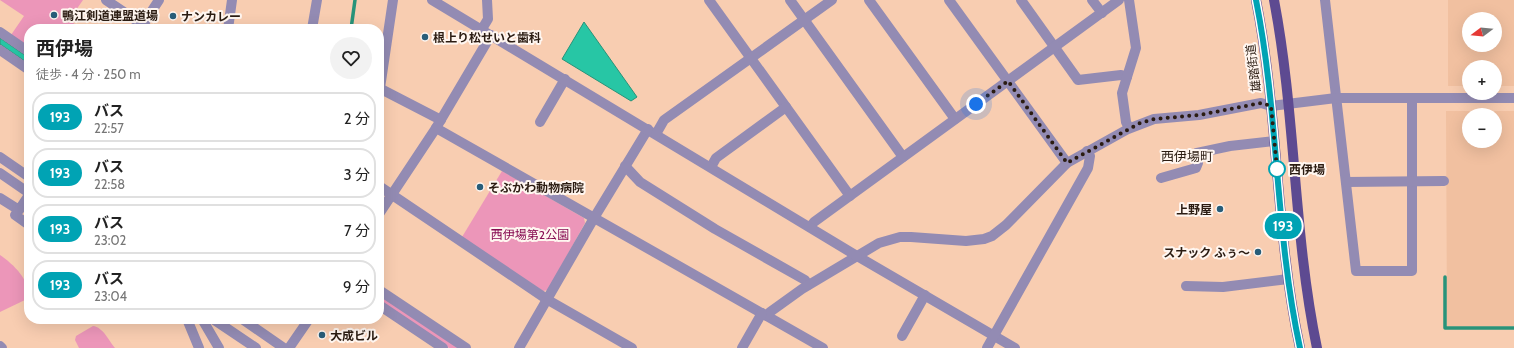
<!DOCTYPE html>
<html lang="ja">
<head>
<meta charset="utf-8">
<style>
	:root { --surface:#fff; --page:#f2f2f2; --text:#222; --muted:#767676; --line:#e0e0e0 }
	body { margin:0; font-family:Cabin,"Noto Sans JP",sans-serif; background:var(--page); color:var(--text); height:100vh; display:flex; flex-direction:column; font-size:15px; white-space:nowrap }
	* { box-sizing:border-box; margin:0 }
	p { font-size:13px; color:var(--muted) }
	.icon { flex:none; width:22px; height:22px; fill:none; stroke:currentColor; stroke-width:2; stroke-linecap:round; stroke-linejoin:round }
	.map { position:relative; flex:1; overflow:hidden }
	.panel { position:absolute; left:24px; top:24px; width:360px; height:300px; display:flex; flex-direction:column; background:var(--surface); border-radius:16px; box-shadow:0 4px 16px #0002 }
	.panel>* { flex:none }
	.badge { padding:0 8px; border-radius:13px; font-size:14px; line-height:26px }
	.needle { width:26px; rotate:254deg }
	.fabs { position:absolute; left:1462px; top:12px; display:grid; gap:8px }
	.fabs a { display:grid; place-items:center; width:40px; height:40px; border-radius:50%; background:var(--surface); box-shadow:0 4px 16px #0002; font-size:20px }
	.you { position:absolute; width:20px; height:20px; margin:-10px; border:3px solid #fff; border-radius:50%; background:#1a73e8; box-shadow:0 0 0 6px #1a73e833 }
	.map>.badge { position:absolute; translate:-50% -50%; box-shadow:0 0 0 2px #fff }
	.round { display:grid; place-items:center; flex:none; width:42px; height:42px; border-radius:21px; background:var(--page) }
	.summary { display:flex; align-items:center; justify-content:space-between; height:68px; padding:0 12px }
	h1 { font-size:19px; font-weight:700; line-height:30px }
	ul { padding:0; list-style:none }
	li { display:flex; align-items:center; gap:12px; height:50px; margin:0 8px 6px; padding:0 4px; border:2px solid var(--line); border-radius:16px }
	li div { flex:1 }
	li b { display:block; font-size:15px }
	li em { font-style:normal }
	li .badge { min-width:44px; font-weight:700; text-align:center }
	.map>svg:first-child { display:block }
	.built { fill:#f1c0a0; fill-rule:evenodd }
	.green { fill:#ec96b9 }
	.water { fill:#27c6a5; stroke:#289379 }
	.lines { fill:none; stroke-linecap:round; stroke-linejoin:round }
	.stream { stroke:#289379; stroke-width:3.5 }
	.minor { stroke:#938bb3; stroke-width:10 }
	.tertiary { stroke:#938bb3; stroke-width:10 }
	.primary { stroke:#5d4a91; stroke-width:10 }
	.line-casing { stroke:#fff; stroke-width:9 }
	.line { stroke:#00a3b4; stroke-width:6 }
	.walk { stroke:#2b1c12; stroke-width:4; stroke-dasharray:0 7.2 }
	.poi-dot { fill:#285d79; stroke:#fff6f0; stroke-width:1.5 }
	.stop-dot { fill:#fff; stroke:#00a3b4; stroke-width:2 }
	.labels { text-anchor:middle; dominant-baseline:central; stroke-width:4; stroke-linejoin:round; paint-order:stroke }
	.poi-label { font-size:12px; font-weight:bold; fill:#2b1c12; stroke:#fff6f0; text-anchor:start }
	.street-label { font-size:12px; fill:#2b1c12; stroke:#fff6f0 }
	.stop-label { font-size:12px; font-weight:bold; fill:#2b1c12; stroke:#fff6f0; text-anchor:start }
	.park-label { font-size:12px; fill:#870b51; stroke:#fff6f0 }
	.neighbourhood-label { font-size:13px; fill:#2b1c12; stroke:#fff6f0 }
</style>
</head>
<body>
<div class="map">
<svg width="1514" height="348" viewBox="0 0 1514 348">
	<rect width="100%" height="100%" fill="#f8cdb1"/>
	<g class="built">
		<path d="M1448 0H1514V86H1495V67H1469V86H1448ZM1469 19H1495V45H1469Z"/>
		<path d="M1446 111H1514V326H1447ZM1469 115H1495V141H1469Z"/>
	</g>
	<g class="green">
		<polygon points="0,0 83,0 69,20 82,29 29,29 29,47 11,35 24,16"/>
		<polygon points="502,171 584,218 585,223 548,290 543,291 462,237"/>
		<path d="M0 255C13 264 32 281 27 299L0 312Z"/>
		<polygon points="379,295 458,348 449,348 379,301"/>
		<path d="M93 326C103 327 109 341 115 348H79L75 340 76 336Z"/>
	</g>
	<g class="water">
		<polygon points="584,22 637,97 631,101 562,59"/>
		<polygon points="0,38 29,58 29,64 0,44"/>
	</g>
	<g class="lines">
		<g class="stream">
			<polyline points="351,29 355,0"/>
			<polyline points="1445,277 1445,328 1514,328"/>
		</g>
		<g class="minor">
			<polyline points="106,0 149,29"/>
			<polyline points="709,0 850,196"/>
			<polyline points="790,0 903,157"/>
			<polyline points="869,0 955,119"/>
			<polyline points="949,0 1067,163"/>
			<polyline points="1021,0 1078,80 1121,75 1127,77"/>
			<polyline points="1092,0 1102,13"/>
			<polyline points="1129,0 1136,48 1122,93 1126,122 1129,128"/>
			<polyline points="1325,0 1356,271 1412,271 1412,98"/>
			<polyline points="140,29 159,0"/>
			<polyline points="312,29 317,0"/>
			<polyline points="482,29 488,19 487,0"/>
			<polyline points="0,32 29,52"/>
			<polyline points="0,50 29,70"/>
			<polyline points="379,88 441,120"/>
			<polyline points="380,88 393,0"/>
			<polyline points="540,122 565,79"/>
			<polyline points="436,128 823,348"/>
			<polyline points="625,166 640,182 715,229 805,280 808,285"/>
			<polyline points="711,167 716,158 786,107"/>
			<polyline points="1161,178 1196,168 1198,163 1197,153 1230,146 1274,141"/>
			<polyline points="1346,182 1444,181"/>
			<polyline points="379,186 548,300 632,348"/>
			<polyline points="0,198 19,210 29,195"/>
			<polyline points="19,210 15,215 29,225"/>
			<polyline points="379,214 436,128 491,35"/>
			<polyline points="810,227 814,222 1119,0"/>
			<polyline points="857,256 1015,348"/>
			<polyline points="1186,286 1223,287 1288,279"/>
			<polyline points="379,290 466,348"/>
			<polyline points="379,305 443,348"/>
			<polyline points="767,316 770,312 802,289 879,243 900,237 911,237 966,241 984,239 992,236 1006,225 1067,163 1128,129 1154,119 1199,115 1261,103 1271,106"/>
			<polyline points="187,319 199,348"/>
			<polyline points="902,336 925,295"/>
			<polyline points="0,346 2,348"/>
			<polyline points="289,348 309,319"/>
			<polyline points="519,348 594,218 648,129"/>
			<polyline points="742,348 762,313"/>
			<polyline points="987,348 1088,168 1090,156 1087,151"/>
		</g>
		<g class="tertiary">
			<polyline points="432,0 857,256"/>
			<polyline points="228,29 232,0"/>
			<polyline points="1271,106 1336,98 1514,98"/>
			<polyline points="656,134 664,120 832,0"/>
			<polyline points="0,157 29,177"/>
			<polyline points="0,173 29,193"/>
			<polyline points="202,319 219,348"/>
			<polyline points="213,319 256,348"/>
			<polyline points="242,319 284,348"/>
		</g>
		<g class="primary">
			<path d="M1256 0C1279 115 1275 233 1300 348"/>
			<path d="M1274 0C1296 115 1293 233 1317 348"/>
		</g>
	</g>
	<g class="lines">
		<defs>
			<path id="line" d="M1256 0C1279 115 1275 233 1300 348"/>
		</defs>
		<use href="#line" class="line-casing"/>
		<use href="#line" class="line"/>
		<polyline class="walk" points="976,104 1008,81 1067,163 1140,123 1154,119 1199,115 1261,103 1271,106 1277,169"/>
	</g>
	<g class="poi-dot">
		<circle cx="54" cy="15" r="4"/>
		<circle cx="173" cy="16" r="4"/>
		<circle cx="425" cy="37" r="4"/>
		<circle cx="480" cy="187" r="4"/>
		<circle cx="1220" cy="209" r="4"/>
		<circle cx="1258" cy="252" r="4"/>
		<circle cx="322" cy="335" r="4"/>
	</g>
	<circle class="stop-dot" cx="1277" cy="169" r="8"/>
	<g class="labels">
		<g class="poi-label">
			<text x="62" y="15">鴨江剣道連盟道場</text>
			<text x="181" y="16">ナンカレー</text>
			<text x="433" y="37">根上り松せいと歯科</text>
			<text x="488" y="187">そぶかわ動物病院</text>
			<text x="1212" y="209" text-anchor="end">上野屋</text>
			<text x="1250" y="252" text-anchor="end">スナック ふぅ～</text>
			<text x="330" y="335">大成ビル</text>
		</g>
		<g class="street-label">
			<text transform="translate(1253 68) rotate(-97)">雄踏街道</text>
		</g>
		<g class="stop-label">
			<text x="1289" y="169">西伊場</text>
		</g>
		<g class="park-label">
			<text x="530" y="234">西伊場第2公園</text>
		</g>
		<g class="neighbourhood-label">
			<text x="1187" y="156">西伊場町</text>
		</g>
	</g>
</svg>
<div class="fabs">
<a><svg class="needle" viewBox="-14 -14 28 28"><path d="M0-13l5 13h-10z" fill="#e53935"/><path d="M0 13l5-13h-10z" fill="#767676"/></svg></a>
<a>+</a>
<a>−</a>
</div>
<div class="you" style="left:976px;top:104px"></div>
<b class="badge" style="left:1283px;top:226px;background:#00a3b4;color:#fff">193</b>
<section class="panel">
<div class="summary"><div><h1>西伊場</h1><p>徒歩 · 4 分 · 250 m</p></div><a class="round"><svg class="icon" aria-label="heart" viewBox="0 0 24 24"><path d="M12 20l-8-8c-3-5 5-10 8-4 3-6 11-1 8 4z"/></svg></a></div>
<ul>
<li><span class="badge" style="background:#00a3b4;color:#fff">193</span><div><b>バス</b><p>22:57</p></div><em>2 分</em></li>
<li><span class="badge" style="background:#00a3b4;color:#fff">193</span><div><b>バス</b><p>22:58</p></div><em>3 分</em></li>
<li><span class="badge" style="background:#00a3b4;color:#fff">193</span><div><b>バス</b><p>23:02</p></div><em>7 分</em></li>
<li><span class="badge" style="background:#00a3b4;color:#fff">193</span><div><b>バス</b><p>23:04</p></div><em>9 分</em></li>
</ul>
</section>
</div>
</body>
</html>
